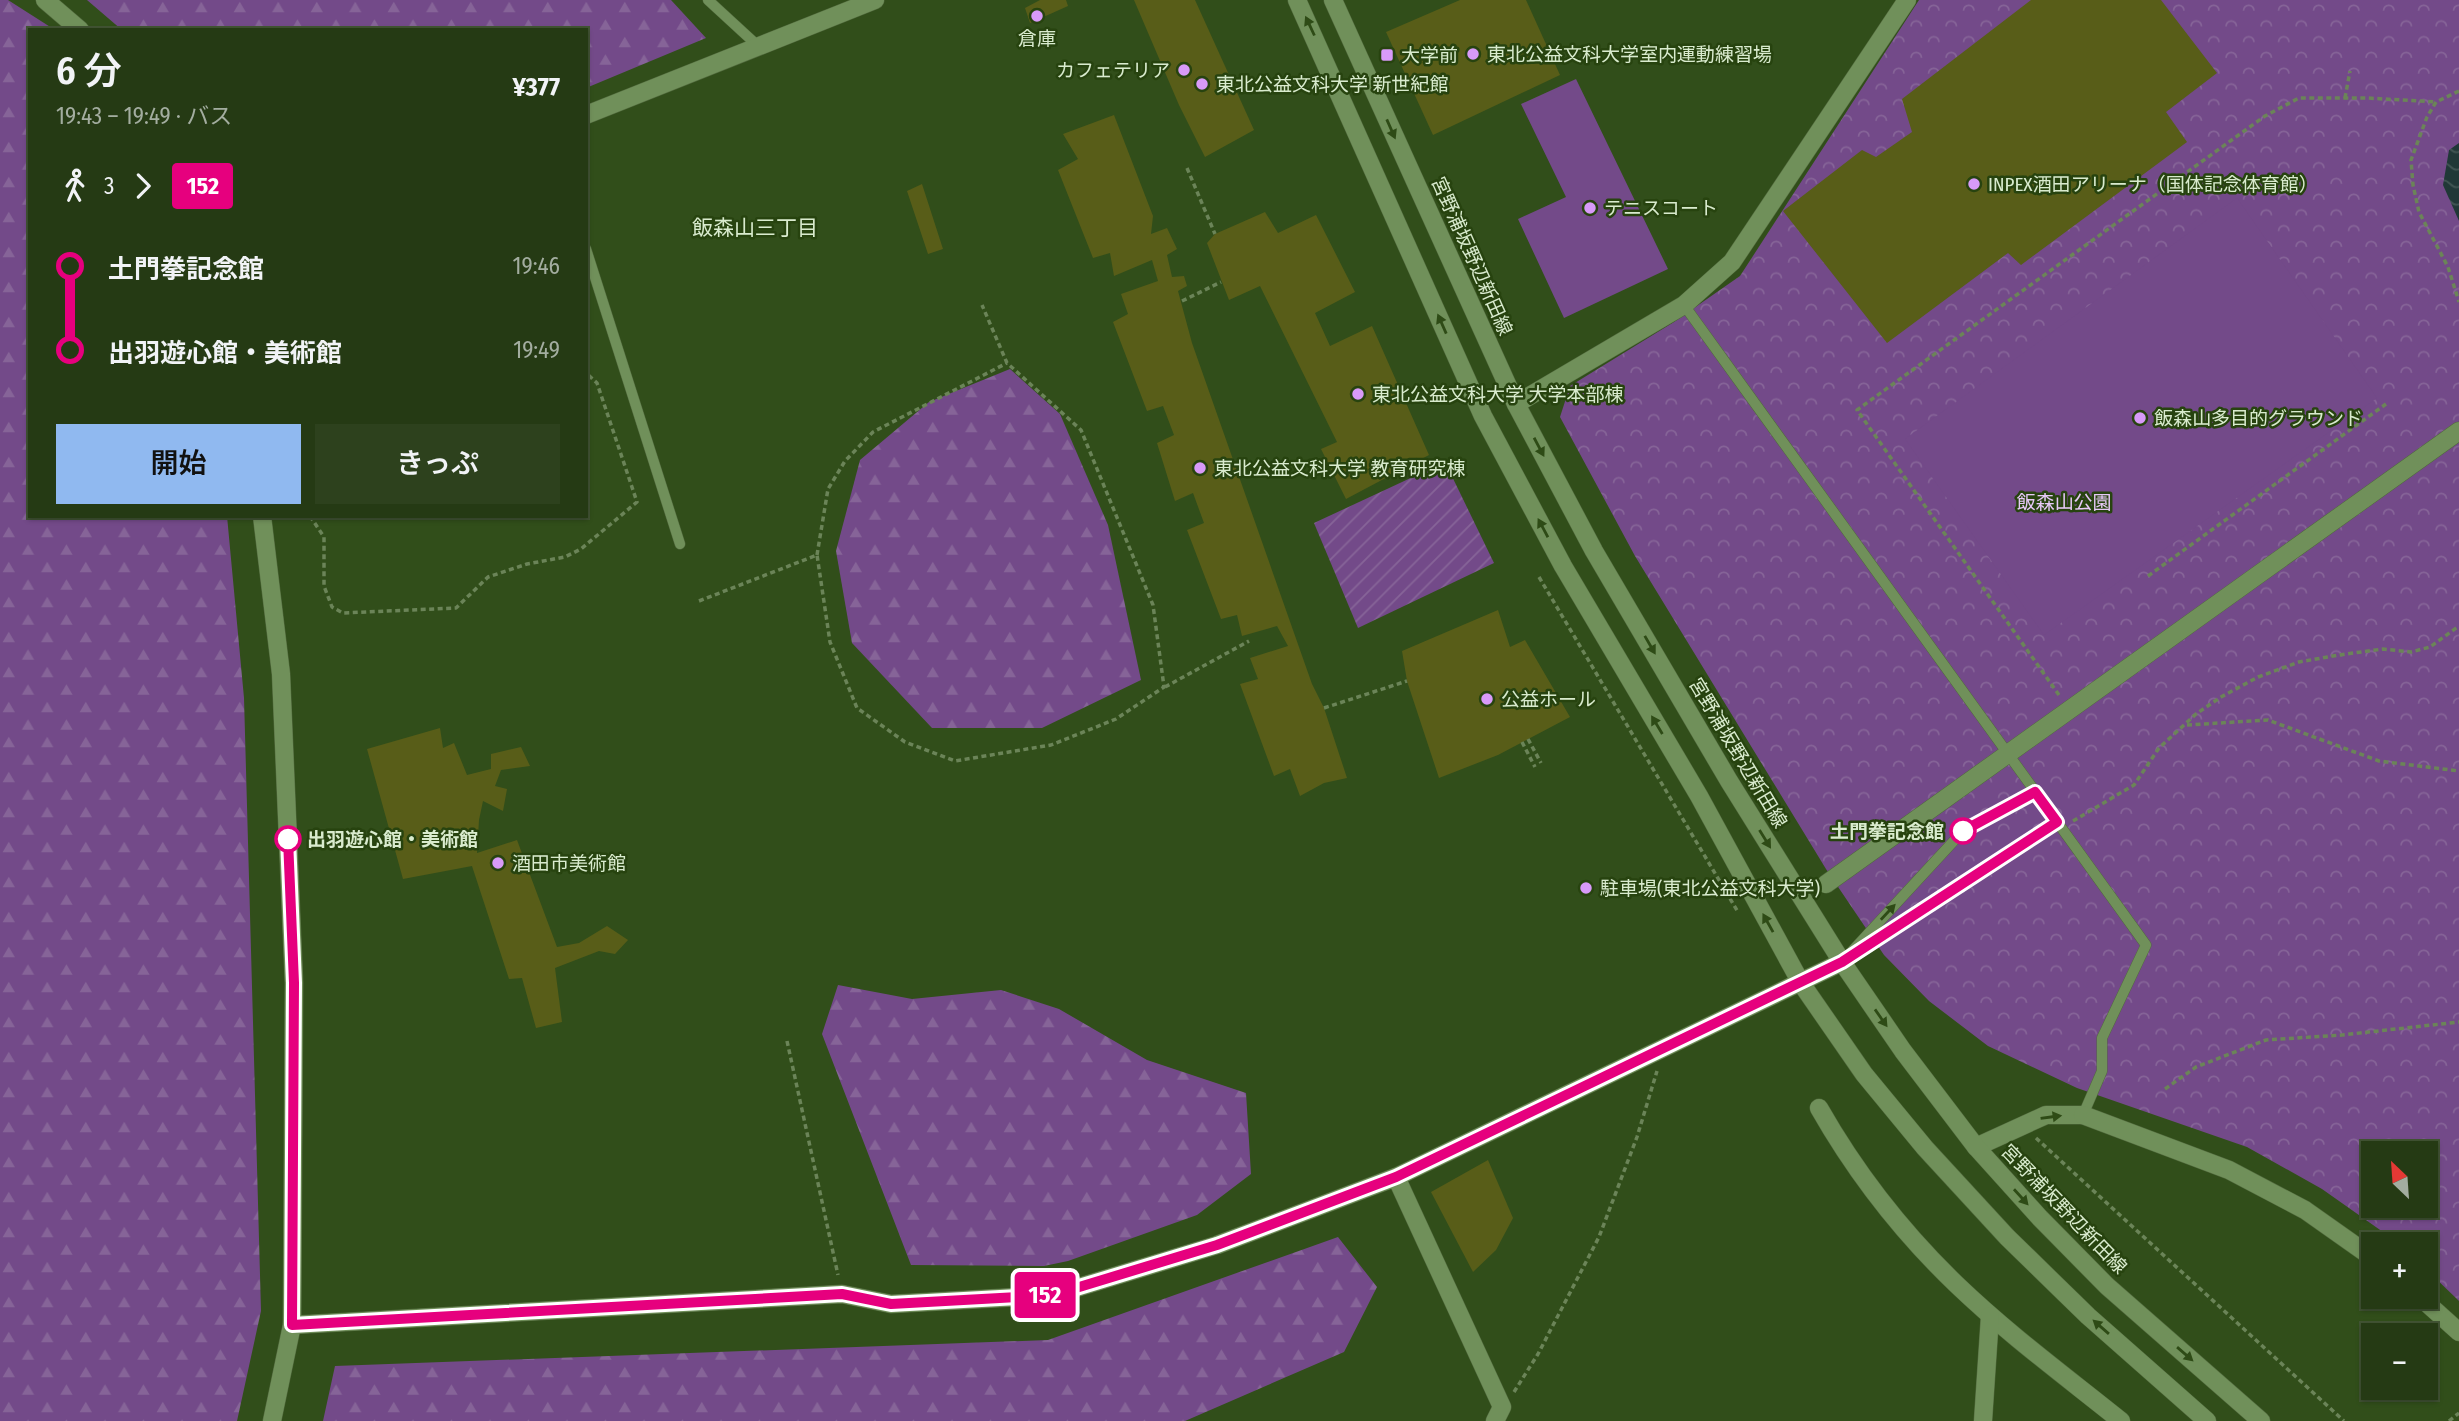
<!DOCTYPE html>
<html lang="ja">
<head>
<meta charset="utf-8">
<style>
	:root { --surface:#253a14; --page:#2d411d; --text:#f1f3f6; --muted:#a3ada0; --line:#425434; --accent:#90b9f0 }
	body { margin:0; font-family:"Fira Sans Condensed","Noto Sans JP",sans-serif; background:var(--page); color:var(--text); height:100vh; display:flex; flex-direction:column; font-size:26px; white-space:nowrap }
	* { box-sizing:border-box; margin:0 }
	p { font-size:23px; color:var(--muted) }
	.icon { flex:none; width:38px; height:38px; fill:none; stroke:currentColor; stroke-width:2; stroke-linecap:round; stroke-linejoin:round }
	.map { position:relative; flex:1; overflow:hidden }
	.drawer { position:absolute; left:28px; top:28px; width:560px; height:490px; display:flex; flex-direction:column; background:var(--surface); border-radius:0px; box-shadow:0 2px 5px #0004,0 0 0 2px var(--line) }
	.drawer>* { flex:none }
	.badge { padding:0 14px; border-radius:5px; font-size:24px; line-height:46px }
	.needle { width:46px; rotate:335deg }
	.controls { position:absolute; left:2361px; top:1141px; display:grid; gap:14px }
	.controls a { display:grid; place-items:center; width:77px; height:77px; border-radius:0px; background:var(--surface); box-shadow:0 2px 5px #0004,0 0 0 2px var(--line); font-size:35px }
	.map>.badge { position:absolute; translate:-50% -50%; box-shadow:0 0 0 4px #fff }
	.legs { display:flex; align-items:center; gap:10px; height:77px; padding:0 28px; font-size:23px }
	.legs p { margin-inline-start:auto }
	.overview { display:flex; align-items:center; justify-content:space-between; height:119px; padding:0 28px }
	h1 { font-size:38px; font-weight:600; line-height:52px }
	.action { display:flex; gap:14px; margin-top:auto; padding:14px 28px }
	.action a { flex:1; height:80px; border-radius:0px; background:var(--accent); color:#111; font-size:28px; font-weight:600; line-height:80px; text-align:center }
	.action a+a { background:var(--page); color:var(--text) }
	ul { padding:0 28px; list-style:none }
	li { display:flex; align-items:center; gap:24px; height:84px; font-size:26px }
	li i { display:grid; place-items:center; width:10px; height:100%; margin:0 9px; background:currentColor }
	li i::after { content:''; width:18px; height:18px; margin:-9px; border:5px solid; border-radius:50%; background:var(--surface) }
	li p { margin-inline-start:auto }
	li:first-child i { background:linear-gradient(#0000 50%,currentColor 0) }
	li:last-child i { background:linear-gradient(currentColor 50%,#0000 0) }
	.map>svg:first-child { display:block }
	.forest { fill:url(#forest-firs) }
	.park { fill:url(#park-crowns); fill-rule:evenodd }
	.garden { fill:url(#garden-furrows) }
	.pitch { fill:#734a89 }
	.water { fill:url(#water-waves) }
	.building { fill:#585d18 }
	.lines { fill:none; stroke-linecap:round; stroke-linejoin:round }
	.lane-casing { stroke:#526a3e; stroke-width:11 }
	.street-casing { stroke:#526a3e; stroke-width:19 }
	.secondary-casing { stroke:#526a3e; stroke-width:19 }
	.path { stroke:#6b8458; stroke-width:3.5; stroke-dasharray:5 3.5; stroke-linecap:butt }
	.lane { stroke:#70905a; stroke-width:10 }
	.street { stroke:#70905a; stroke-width:18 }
	.secondary { stroke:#70905a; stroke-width:18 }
	.oneway { fill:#2e4b16 }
	.line-1-casing { stroke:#fff; stroke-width:16 }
	.line-1 { stroke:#e6007e; stroke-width:10 }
	.poi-dot { fill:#d89af8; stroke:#27430f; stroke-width:2.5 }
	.stop-1-dot { fill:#fff; stroke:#e6007e; stroke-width:3.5 }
	.labels { text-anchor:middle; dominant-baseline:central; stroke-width:5; stroke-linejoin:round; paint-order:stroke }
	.poi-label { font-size:19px; fill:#d9ebce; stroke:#27430f; text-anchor:start }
	.street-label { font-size:19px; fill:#d9ebce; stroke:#27430f }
	.park-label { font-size:19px; fill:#e7c9f8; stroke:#27430f }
	.stop-label { font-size:19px; font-weight:bold; fill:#d9ebce; stroke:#27430f; text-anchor:end }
	.neighbourhood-label { font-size:21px; fill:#d9ebce; stroke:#27430f }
</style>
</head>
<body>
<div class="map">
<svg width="2459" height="1421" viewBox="0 0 2459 1421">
	<defs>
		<pattern id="forest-firs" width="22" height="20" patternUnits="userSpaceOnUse" patternTransform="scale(1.75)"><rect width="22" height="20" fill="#734a89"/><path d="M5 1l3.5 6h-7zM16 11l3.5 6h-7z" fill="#866498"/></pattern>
		<pattern id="park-crowns" width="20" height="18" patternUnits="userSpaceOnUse" patternTransform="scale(1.75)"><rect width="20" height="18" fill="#734a89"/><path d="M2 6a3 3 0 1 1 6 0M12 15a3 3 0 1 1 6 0" fill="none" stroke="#866498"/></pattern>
		<pattern id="garden-furrows" width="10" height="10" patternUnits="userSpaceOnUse" patternTransform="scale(1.75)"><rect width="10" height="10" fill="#734a89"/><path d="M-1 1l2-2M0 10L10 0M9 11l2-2" fill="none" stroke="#866498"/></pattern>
		<pattern id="water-waves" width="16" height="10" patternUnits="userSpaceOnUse" patternTransform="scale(1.75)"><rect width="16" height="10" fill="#203837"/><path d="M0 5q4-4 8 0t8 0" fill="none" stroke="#405553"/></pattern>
	</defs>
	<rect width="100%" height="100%" fill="#314e1a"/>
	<g class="forest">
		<polygon points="0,0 8,0 55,30 30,30 30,516 227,516 244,698 261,1311 237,1421 0,1421"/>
		<polygon points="87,0 671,0 706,38 586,88 586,30 122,30"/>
		<polygon points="1010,369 1060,414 1108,525 1141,680 1042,728 932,728 852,643 836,551 860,460 929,402"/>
		<polygon points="838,985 912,999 1001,990 1059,1009 1147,1060 1246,1093 1251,1174 1197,1215 1068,1261 1044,1266 911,1265 822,1034"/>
		<polygon points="1338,1237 1377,1287 1344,1352 1185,1421 323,1421 335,1366 1048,1340"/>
	</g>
	<path class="park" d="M1919 0H2459V1301L2426 1269V1244H2400L2322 1189 2247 1147 2077 1088 1988 1046 1929 1001 1884 955 1826 869 1635 556 1560 417 1570 386 1674 322 1740 276ZM2373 1153H2426V1206H2373Z"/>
	<polygon class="garden" points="1445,462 1494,563 1358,628 1314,523"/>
	<g class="pitch">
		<polygon points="1576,79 1668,269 1564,318 1518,219 1566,197 1521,104"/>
		<polygon points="2237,198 2377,398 2044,635 1905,439"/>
	</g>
	<polygon class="water" points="2459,143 2459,221 2443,185 2449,150"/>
	<g class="building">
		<polygon points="1040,0 1066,0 1068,6 1030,23 1025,8"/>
		<polygon points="1134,0 1195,0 1254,130 1205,157 1179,105"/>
		<polygon points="1460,0 1526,0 1560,75 1433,135 1386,32"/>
		<polygon points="2031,0 2161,0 2217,73 2166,112 2187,142 2021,265 2008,253 1887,343 1783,211 1862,150 1876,157 1912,132 1902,99"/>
		<polygon points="1114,115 1153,216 1151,234 1167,228 1177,249 1167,255 1172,277 1184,276 1187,286 1178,291 1192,343 1312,684 1324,708 1347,778 1324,783 1300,796 1290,769 1274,776 1240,684 1258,679 1250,658 1288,646 1277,626 1242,636 1237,615 1221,619 1187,530 1204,523 1193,493 1175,501 1157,443 1174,435 1163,406 1147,411 1113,322 1128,314 1121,294 1158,281 1152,260 1114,276 1110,253 1093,258 1058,170 1078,159 1063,134"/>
		<polygon points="922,184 943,249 928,254 907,191"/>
		<polygon points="1265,212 1278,233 1316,215 1355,292 1315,313 1330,346 1372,326 1429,455 1346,499 1321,449 1337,442 1260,286 1229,300 1207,243 1215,234"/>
		<polygon points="1498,610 1510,647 1525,640 1570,717 1498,755 1439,778 1407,681 1402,651"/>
		<polygon points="440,728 443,748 454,743 467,775 491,769 491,754 521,747 530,766 501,770 495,786 507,789 503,811 483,801 479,820 477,853 517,840 557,947 579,943 607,926 628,940 615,954 599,951 555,968 562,1022 536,1028 522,978 509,979 472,866 403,879 367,749"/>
		<polygon points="1488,1160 1513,1218 1496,1250 1473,1272 1431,1192"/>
	</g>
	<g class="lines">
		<defs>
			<g id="lane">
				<polyline points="708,0 758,46"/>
				<polyline points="586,249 680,544"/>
				<polyline points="1684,305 2146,945 2102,1038 2102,1071 2083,1115"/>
				<polyline points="1854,954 2057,822"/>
				<polyline points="1842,962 1963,831 2035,792"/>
			</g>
			<g id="street">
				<polyline points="1516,404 1684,305 1732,262 1907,0"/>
				<polyline points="1826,884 2459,431"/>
				<path d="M1819 1108C1856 1173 1903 1233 1956 1284 2008 1334 2065 1376 2121 1421"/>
				<polyline points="1976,1147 2046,1115 2083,1115"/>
				<polyline points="1396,1177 1502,1407 1495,1421"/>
				<polyline points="272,1421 292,1325"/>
				<polyline points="1983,1421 1990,1316"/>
			</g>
			<g id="secondary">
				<polyline points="45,0 80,30"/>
				<polyline points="1297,0 1483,416 1563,566 1699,796 1801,983 1864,1074 1925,1148 2007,1237 2088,1316 2207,1421"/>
				<polyline points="1333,0 1516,404 1594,551 1729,781 1842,962 1903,1051 1976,1147 2040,1218 2107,1286 2261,1421"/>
				<polyline points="586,115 875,0"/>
				<polyline points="262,516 281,674 294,983 292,1325 842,1294 891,1304 1053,1295 1217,1245 1396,1177 1842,962"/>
				<polyline points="2083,1115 2229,1170 2305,1210 2373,1258"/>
				<polyline points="2420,1297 2459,1332"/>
			</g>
		</defs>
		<use href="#lane" class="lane-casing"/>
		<use href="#street" class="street-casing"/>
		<use href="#secondary" class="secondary-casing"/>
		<g class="path">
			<polyline points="2459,91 2436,102 2427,117 2411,160 2413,185 2419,212 2448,267 2459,302"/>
			<polyline points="2345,98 2350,71"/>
			<polyline points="1187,168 1215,234"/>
			<polyline points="1182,301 1221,282"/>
			<polyline points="310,516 324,537 324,586 332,607 343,613 456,608 488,577 527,564 565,557 581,549 637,502 597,383 586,373"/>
			<polyline points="817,555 828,489 845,461 873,432 1007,363"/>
			<polyline points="2148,576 2386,404"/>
			<polyline points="1539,577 1738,912"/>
			<polyline points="699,601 817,555 830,642 857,708 905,742 955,761 1051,745 1116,719 1164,687 1153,605 1081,430 1007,363 982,305"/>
			<polyline points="1165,687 1249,641"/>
			<polyline points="2059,695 1857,410 2265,116 2299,98 2367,98 2436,102"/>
			<polyline points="1324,708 1407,681"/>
			<polyline points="2187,725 2268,720 2379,761 2459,771"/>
			<polyline points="1528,739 1541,763"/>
			<polyline points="1522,742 1535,767"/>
			<polyline points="2073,821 2134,785 2159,748 2196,714 2221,697 2258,677 2299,662 2339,655 2383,649 2411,652 2430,647 2459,626"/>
			<polyline points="787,1041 838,1275"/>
			<polyline points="2165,1089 2196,1067 2266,1040 2342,1035 2459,1022"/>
			<polyline points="2036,1138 2344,1421"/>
			<polyline points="1514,1392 1538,1354 1599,1237 1637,1137 1657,1071"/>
			<polyline points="2449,1421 2459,1413"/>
		</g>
		<use href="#lane" class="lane"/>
		<use href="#street" class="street"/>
		<use href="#secondary" class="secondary"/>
	</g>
	<defs><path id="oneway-solid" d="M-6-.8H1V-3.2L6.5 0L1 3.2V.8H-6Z" transform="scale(1.75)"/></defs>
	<g class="oneway">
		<use href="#oneway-solid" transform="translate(1310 26) rotate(-115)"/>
		<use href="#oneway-solid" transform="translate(1391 129) rotate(66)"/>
		<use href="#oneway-solid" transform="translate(1442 324) rotate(-114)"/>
		<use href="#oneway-solid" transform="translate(1539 447) rotate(62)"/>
		<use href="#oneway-solid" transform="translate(1543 528) rotate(-118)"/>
		<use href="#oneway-solid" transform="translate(1650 645) rotate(60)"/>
		<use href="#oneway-solid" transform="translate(1657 725) rotate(-121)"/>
		<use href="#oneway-solid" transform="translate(1765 839) rotate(58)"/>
		<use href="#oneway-solid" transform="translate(1888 912) rotate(-47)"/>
		<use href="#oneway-solid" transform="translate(1768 923) rotate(-119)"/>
		<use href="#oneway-solid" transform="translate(1881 1018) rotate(55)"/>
		<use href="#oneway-solid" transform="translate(2051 1117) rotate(-8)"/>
		<use href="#oneway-solid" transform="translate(2021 1197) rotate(48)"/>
		<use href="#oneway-solid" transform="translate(2101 1327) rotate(-139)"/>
		<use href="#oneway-solid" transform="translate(2185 1354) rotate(41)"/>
	</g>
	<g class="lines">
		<defs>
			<polyline id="line-1" points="288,839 294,983 292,1325 842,1294 891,1304 1053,1295 1217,1245 1396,1177 1842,962 2057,822 2035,792 1963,831"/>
		</defs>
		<use href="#line-1" class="line-1-casing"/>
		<use href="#line-1" class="line-1"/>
	</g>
	<g class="poi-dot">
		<circle cx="1037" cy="16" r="7"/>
		<circle cx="1473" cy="54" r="7"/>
		<rect x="1380" y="48" width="14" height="14" rx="3.5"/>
		<circle cx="1184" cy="70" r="7"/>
		<circle cx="1202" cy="84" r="7"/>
		<circle cx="1974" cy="184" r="7"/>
		<circle cx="1590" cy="208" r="7"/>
		<circle cx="1358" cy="394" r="7"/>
		<circle cx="2140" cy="418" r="7"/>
		<circle cx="1200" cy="468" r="7"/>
		<circle cx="1487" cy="699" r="7"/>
		<circle cx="498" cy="863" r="7"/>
		<circle cx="1586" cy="888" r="7"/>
	</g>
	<g class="stop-1-dot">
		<circle cx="1963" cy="831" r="12"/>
		<circle cx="288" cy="839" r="12"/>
	</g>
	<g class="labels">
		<g class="poi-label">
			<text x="1037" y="38" text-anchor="middle">倉庫</text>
			<text x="1487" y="54">東北公益文科大学室内運動練習場</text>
			<text x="1401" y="55">大学前</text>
			<text x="1170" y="70" text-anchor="end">カフェテリア</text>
			<text x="1216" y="84">東北公益文科大学 新世紀館</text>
			<text x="1988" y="184">INPEX酒田アリーナ（国体記念体育館）</text>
			<text x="1604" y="208">テニスコート</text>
			<text x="1372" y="394">東北公益文科大学 大学本部棟</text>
			<text x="2154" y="418">飯森山多目的グラウンド</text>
			<text x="1214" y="468">東北公益文科大学 教育研究棟</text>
			<text x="1501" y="699">公益ホール</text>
			<text x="512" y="863">酒田市美術館</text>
			<text x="1600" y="888">駐車場(東北公益文科大学)</text>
		</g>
		<g class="street-label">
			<text transform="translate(1472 256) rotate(66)">宮野浦坂野辺新田線</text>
			<text transform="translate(1738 753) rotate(59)">宮野浦坂野辺新田線</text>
			<text transform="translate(2064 1209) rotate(46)">宮野浦坂野辺新田線</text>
		</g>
		<g class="park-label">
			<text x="2064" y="502">飯森山公園</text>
		</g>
		<g class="stop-label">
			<text x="1944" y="831">土門拳記念館</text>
			<text x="307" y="839" text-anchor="start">出羽遊心館・美術館</text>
		</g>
		<g class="neighbourhood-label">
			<text x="755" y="228">飯森山三丁目</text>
		</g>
	</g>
</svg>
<div class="controls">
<a><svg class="needle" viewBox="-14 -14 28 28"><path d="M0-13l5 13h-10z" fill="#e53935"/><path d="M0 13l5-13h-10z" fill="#a3ada0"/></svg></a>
<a>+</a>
<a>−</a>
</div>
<b class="badge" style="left:1045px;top:1295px;background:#e6007e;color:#fff">152</b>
<section class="drawer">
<div class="overview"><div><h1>6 分</h1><p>19:43 – 19:49 · バス</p></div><b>¥377</b></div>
<div class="legs"><svg class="icon" aria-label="walk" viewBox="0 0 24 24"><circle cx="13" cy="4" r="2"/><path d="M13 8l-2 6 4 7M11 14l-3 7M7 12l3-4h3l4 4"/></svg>3<svg class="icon" aria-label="forward" viewBox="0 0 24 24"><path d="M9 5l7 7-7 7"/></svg><b class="badge" style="background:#e6007e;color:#fff">152</b></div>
<ul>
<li><i style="color:#e6007e"></i><b>土門拳記念館</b><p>19:46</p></li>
<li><i style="color:#e6007e"></i><b>出羽遊心館・美術館</b><p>19:49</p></li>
</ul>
<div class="action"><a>開始</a><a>きっぷ</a></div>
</section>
</div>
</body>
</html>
